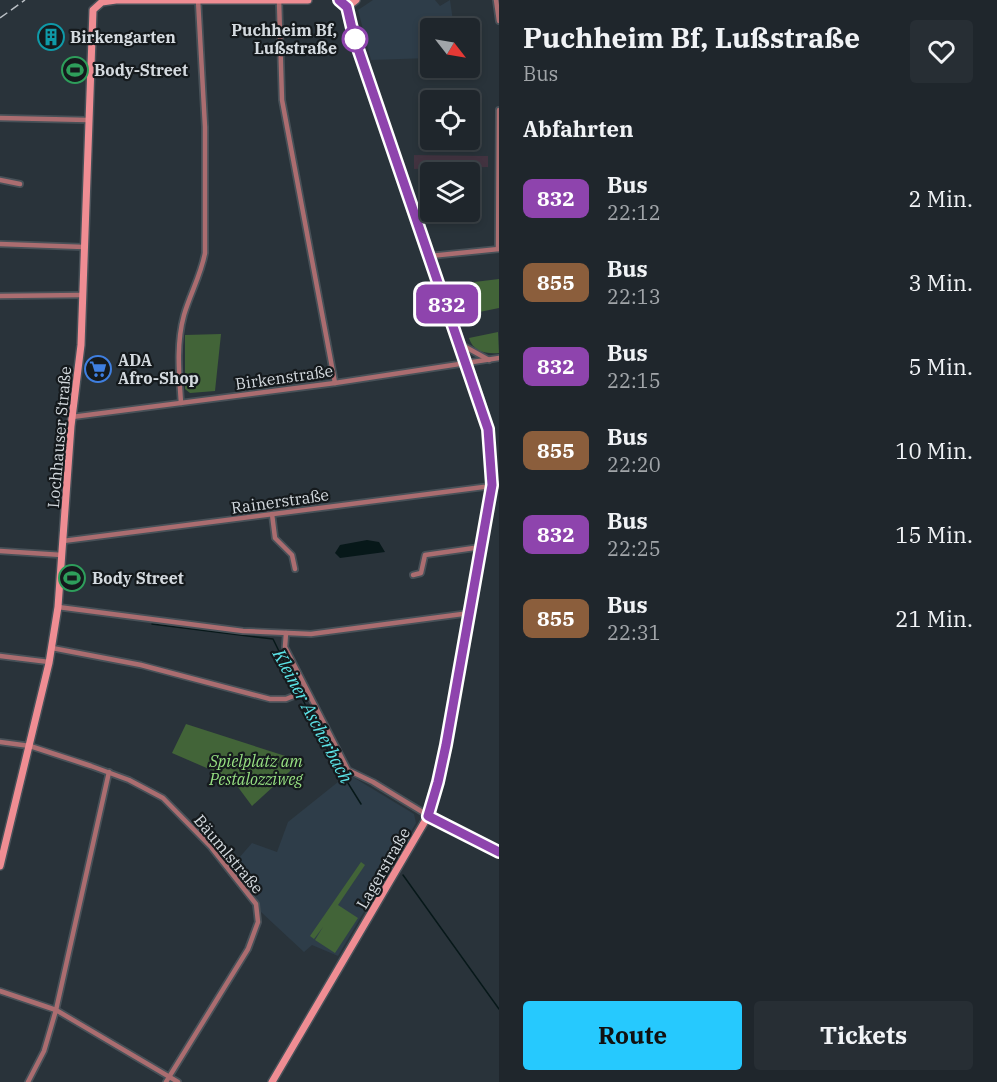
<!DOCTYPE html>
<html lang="de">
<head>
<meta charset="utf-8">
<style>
	:root { --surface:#1f262c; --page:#272e34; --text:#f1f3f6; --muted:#a1a5a9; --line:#3c4348; --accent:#26c9fe }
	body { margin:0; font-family:"IBM Plex Serif",serif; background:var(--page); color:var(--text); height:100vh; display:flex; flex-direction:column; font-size:22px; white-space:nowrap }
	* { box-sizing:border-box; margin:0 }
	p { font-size:20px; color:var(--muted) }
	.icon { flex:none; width:33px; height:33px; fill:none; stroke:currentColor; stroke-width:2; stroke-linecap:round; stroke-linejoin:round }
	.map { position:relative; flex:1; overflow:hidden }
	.drawer { display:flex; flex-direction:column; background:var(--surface); width:498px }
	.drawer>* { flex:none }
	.badge { padding:0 12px; border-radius:9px; font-size:21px; line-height:39px }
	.needle { width:39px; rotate:121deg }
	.buttons { position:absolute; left:420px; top:18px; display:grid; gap:12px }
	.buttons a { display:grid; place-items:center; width:60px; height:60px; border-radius:6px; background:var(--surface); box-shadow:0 3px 9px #0003,0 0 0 2px var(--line); font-size:30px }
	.map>.badge { position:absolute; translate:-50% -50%; box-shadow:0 0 0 3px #fff }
	h2 { padding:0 24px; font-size:22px; line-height:54px }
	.round { display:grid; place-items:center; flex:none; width:63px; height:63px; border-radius:6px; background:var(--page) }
	.head { display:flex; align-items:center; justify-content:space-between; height:102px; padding:0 24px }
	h1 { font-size:28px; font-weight:700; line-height:45px }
	.action { display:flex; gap:12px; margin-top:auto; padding:12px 24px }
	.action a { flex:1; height:69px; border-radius:6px; background:var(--accent); color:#111; font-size:24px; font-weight:700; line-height:69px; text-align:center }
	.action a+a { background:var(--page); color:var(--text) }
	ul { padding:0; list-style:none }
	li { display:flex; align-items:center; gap:18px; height:84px; padding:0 24px }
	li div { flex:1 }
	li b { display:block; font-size:22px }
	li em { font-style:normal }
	li .badge { min-width:66px; font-weight:700; text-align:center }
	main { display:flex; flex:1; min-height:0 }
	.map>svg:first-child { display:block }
	.industrial { fill:#423340 }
	.built { fill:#2e3d49 }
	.green { fill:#426438 }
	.water { fill:#071819 }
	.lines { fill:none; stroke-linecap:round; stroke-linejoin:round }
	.stream { stroke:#071819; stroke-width:1.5 }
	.street-casing { stroke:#485158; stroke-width:8 }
	.secondary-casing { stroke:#485158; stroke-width:10 }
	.street { stroke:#ab6d70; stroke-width:4.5 }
	.secondary { stroke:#ef8d93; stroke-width:7 }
	.rail { stroke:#bbc1c6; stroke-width:1.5; stroke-dasharray:9 4.5; stroke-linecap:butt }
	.line-casing { stroke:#fff; stroke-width:14 }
	.line { stroke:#8e44ad; stroke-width:9 }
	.stop-dot { fill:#fff; stroke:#8e44ad; stroke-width:3 }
	.labels { text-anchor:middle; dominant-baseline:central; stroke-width:4.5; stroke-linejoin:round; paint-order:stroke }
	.stop-label { font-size:16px; font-weight:bold; fill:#d4dadf; stroke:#151a1d; text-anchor:end }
	.poi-label { font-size:16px; font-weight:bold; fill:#d4dadf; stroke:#151a1d; text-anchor:start }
	.street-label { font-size:16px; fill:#d4dadf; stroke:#151a1d }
	.park-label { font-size:16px; font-style:italic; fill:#97e082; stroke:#151a1d }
	.water-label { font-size:18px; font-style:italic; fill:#5ce3e7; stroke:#151a1d }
</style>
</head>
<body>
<main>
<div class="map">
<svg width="499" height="1082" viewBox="0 0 499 1082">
	<rect width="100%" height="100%" fill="#29333a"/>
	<polygon class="industrial" points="414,155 488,156 488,167 414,169"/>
	<g class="built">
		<polygon points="373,0 435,0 440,6 450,0 454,28 430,28 430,58 371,60 358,10"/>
		<polygon points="348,774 414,814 416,823 338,956 312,945 304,952 261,912 254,891 231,867 252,843 277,852 288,822"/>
	</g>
	<g class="green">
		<polygon points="499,279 499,308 460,316 450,285"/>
		<path d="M498 332 499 353C486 354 473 352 469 338Z"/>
		<polygon points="221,334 215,391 190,393 185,389 185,335"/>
		<polygon points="186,724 301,761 252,806 232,779 172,753"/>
		<polygon points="361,862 365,865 338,905 358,918 335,953 315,940 323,927 314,939 310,936"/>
	</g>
	<polygon class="water" points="367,540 379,542 385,552 340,558 335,553 340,545"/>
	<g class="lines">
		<g class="stream">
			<polyline points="152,624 273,639 328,751 361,804"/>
			<polyline points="403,875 499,1009"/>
		</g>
		<defs>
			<g id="street">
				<polyline points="279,0 282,100 335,383"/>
				<polyline points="496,0 499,21"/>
				<polyline points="0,118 88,120"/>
				<polyline points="0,180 20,184"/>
				<polyline points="0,244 84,247"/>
				<polyline points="498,249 499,110"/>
				<polyline points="430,256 499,249"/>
				<polyline points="0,296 82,295"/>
				<polyline points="462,345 489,360"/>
				<path d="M181 403C179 374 176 344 184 315 190 294 201 275 205 253V127L198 0"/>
				<polyline points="72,417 335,383 499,358"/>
				<polyline points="272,514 275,538 292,555 295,569"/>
				<polyline points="63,541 499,485"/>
				<polyline points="0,551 62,555"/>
				<polyline points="413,575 421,573 425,555 481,547"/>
				<polyline points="58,607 243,631 311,634 470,613"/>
				<polyline points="286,633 285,647 348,770 373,782 434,819 499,852"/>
				<polyline points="52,648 141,665 270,699 286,699 306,691"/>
				<polyline points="0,656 49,662"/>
				<polyline points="0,742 30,746 91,766 129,780 163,798 211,847 256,904 258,922 248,949 166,1082"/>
				<polyline points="0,991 56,1010 178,1082"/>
				<polyline points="28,1082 44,1051 56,1010 109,772"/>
			</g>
			<g id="secondary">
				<polyline points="339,0 347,7 356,0"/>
				<polyline points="0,866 49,663 58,607 71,426 81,345 93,10 102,2 116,0 308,0"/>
				<polyline points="272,1082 428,816 439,778 492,485 488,429 480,399 354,37 347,7"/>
			</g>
		</defs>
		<use href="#street" class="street-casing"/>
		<use href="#secondary" class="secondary-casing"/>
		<use href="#street" class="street"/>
		<use href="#secondary" class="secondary"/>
		<polyline class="rail" points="0,18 25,0"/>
	</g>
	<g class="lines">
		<defs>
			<polyline id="line" points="339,0 347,7 354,37 488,429 492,485 446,745 438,782 428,816 499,852"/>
		</defs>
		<use href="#line" class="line-casing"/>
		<use href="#line" class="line"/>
	</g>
	<defs>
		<symbol id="building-ring" viewBox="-11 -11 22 22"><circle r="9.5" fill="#151a1d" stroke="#0f9aa8" stroke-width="1.5"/><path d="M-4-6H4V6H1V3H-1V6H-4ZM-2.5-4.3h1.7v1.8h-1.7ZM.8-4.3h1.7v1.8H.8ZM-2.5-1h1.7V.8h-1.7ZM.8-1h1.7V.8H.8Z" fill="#0f9aa8"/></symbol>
		<symbol id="stadium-ring" viewBox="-11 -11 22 22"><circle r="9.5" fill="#151a1d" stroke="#2e9e5b" stroke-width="1.5"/><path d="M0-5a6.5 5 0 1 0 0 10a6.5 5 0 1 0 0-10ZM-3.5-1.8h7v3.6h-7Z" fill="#2e9e5b"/></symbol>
		<symbol id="supermarket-ring" viewBox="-11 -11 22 22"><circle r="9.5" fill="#151a1d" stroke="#3f7fe0" stroke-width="1.5"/><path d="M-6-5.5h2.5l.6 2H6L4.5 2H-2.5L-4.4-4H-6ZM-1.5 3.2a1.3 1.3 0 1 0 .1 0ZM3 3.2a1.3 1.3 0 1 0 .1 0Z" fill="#3f7fe0"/></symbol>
	</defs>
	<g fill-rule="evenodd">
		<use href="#building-ring" x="36" y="22" width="30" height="30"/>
		<use href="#stadium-ring" x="60" y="55" width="30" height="30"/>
		<use href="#supermarket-ring" x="83" y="354" width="30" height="30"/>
		<use href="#stadium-ring" x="57" y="563" width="30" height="30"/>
	</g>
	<circle class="stop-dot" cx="355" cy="39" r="12"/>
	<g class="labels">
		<g class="stop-label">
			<text x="337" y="30">Puchheim Bf,<tspan x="337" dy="18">Lußstraße</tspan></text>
		</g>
		<g class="poi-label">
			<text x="70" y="37">Birkengarten</text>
			<text x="94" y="70">Body-Street</text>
			<text x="118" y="360">ADA<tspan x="118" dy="18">Afro-Shop</tspan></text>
			<text x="92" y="578">Body Street</text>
		</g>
		<g class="street-label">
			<text transform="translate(284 377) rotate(-8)">Birkenstraße</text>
			<text transform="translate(59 437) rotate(-85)">Lochhauser Straße</text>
			<text transform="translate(280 501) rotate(-8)">Rainerstraße</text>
			<text transform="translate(229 854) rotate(50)">Bäumlstraße</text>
			<text transform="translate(383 868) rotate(-60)">Lagerstraße</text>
		</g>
		<g class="park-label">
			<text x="256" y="761">Spielplatz am<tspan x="256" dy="18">Pestalozziweg</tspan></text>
		</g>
		<g class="water-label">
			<text transform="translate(313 716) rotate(62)">Kleiner Ascherbach</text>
		</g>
	</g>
</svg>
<div class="buttons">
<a><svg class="needle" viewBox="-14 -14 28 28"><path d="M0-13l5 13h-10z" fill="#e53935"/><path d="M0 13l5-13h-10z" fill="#a1a5a9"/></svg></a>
<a><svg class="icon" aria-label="locate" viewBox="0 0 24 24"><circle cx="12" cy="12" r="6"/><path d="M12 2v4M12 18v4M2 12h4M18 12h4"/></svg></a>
<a><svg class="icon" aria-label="layers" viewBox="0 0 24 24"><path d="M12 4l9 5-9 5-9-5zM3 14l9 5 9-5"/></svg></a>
</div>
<b class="badge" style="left:447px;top:304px;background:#8e44ad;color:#fff">832</b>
</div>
<section class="drawer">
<div class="head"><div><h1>Puchheim Bf, Lußstraße</h1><p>Bus</p></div><a class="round"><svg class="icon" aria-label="heart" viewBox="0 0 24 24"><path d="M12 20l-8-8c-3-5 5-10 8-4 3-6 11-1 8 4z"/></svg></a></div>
<h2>Abfahrten</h2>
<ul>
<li><span class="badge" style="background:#8e44ad;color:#fff">832</span><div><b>Bus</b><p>22:12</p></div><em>2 Min.</em></li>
<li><span class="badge" style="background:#8b5e3c;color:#fff">855</span><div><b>Bus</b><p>22:13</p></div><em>3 Min.</em></li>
<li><span class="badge" style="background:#8e44ad;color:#fff">832</span><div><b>Bus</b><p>22:15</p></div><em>5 Min.</em></li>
<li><span class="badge" style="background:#8b5e3c;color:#fff">855</span><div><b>Bus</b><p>22:20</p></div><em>10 Min.</em></li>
<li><span class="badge" style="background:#8e44ad;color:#fff">832</span><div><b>Bus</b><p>22:25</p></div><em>15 Min.</em></li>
<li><span class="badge" style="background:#8b5e3c;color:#fff">855</span><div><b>Bus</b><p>22:31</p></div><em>21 Min.</em></li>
</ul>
<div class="action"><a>Route</a><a>Tickets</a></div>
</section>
</main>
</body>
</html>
